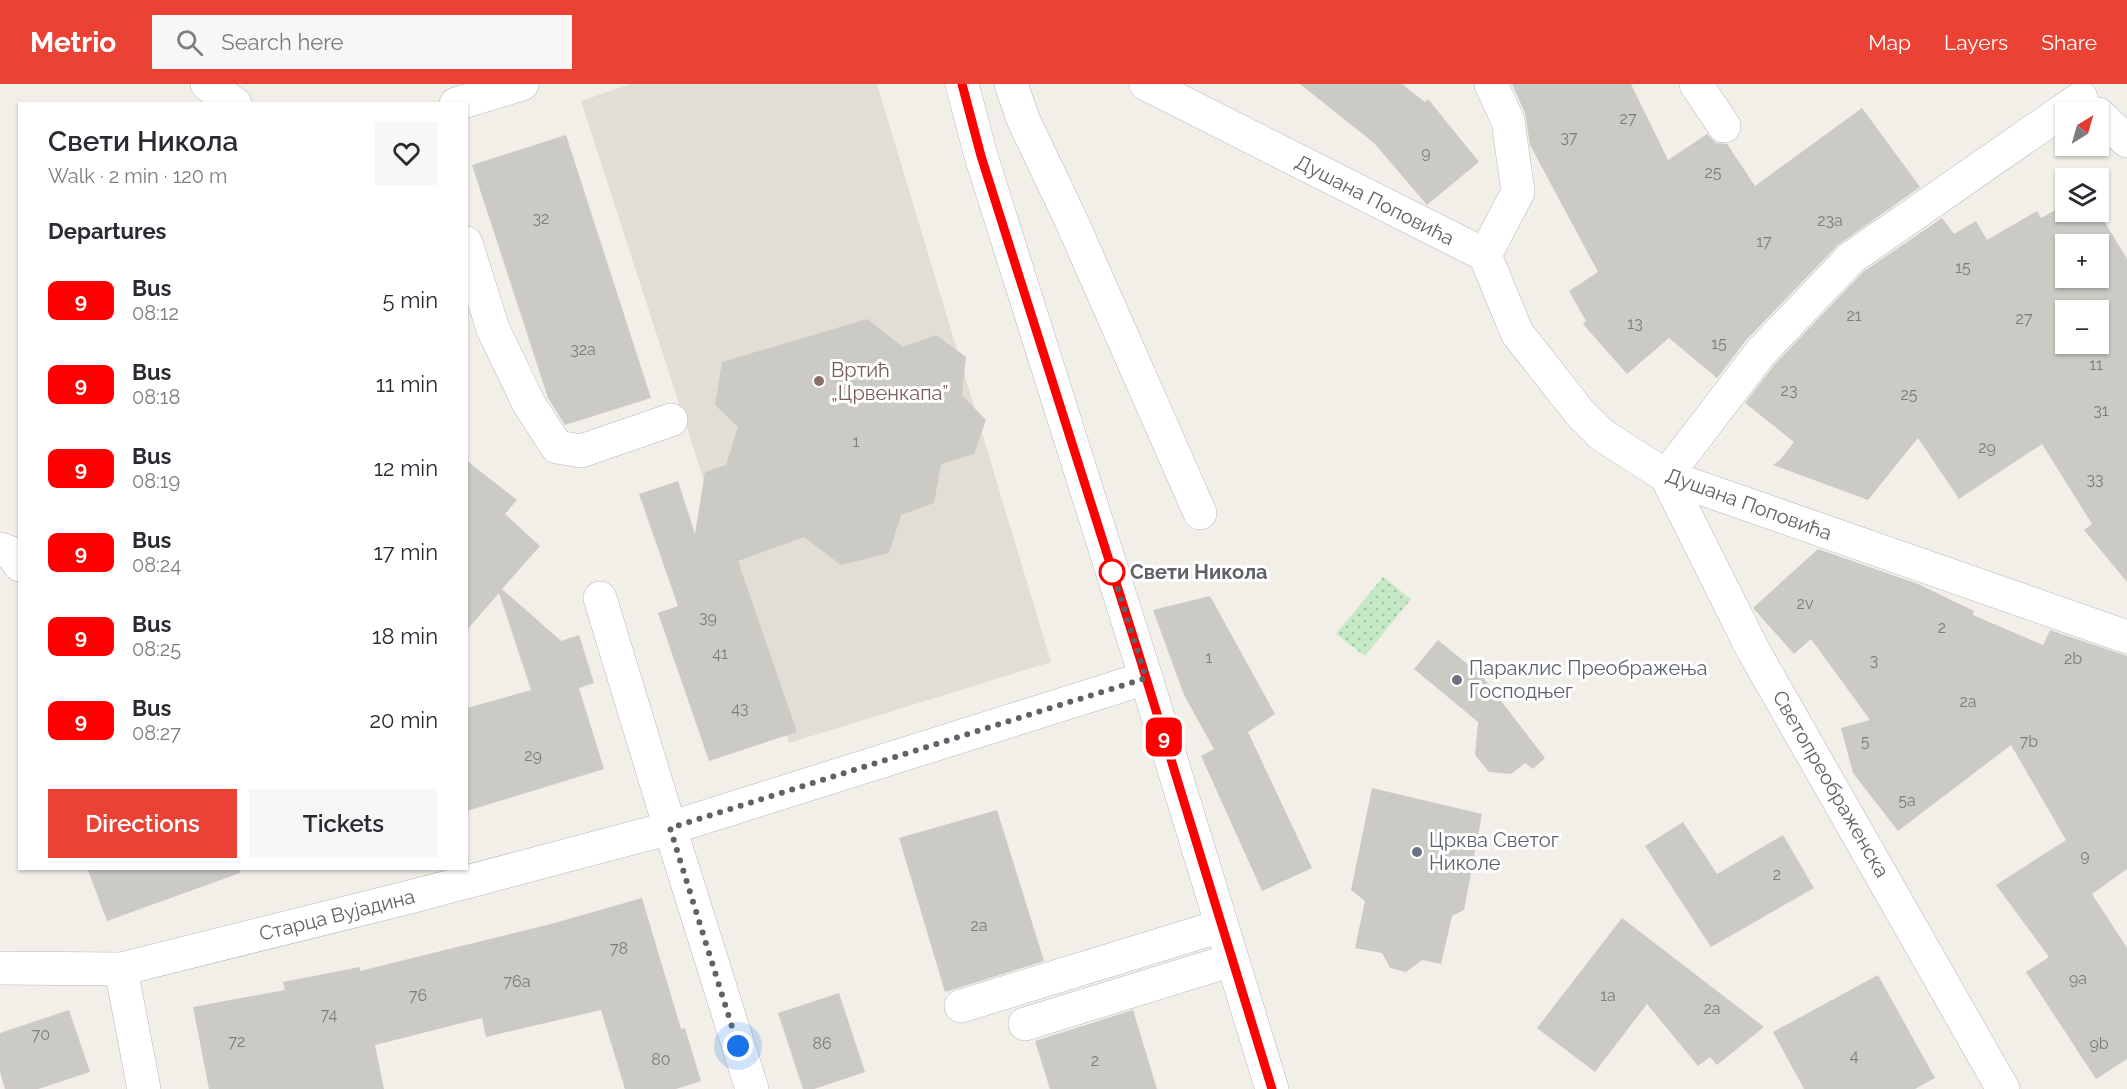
<!DOCTYPE html>
<html lang="en">
<head>
<meta charset="utf-8">
<style>
	:root { --surface:#fff; --page:#f7f7f7; --text:#2b2b33; --muted:#7c7c81; --accent:#ea4335 }
	body { margin:0; font-family:Raleway,sans-serif; background:var(--page); color:var(--text); height:100vh; display:flex; flex-direction:column; font-size:22px; white-space:nowrap }
	* { box-sizing:border-box; margin:0 }
	p { font-size:20px; color:var(--muted) }
	.icon { flex:none; width:33px; height:33px; fill:none; stroke:currentColor; stroke-width:2; stroke-linecap:round; stroke-linejoin:round }
	.map { position:relative; flex:1; overflow:hidden }
	.drawer { position:absolute; left:18px; top:18px; width:450px; height:768px; display:flex; flex-direction:column; background:var(--surface); border-radius:0px; box-shadow:0 2px 4px #0004 }
	.drawer>* { flex:none }
	.badge { padding:0 12px; border-radius:9px; font-size:21px; line-height:39px }
	.needle { width:39px; rotate:37deg }
	.buttons { position:absolute; left:2055px; top:18px; display:grid; gap:12px }
	.buttons a { display:grid; place-items:center; width:54px; height:54px; border-radius:0px; background:var(--surface); box-shadow:0 2px 4px #0004; font-size:30px }
	.you { position:absolute; width:30px; height:30px; margin:-15px; border:4px solid #fff; border-radius:50%; background:#1a73e8; box-shadow:0 0 0 9px #1a73e833 }
	.map>.badge { position:absolute; translate:-50% -50%; box-shadow:0 0 0 3px #fff }
	h2 { padding:0 30px; font-size:22px; line-height:54px }
	.round { display:grid; place-items:center; flex:none; width:63px; height:63px; border-radius:0px; background:var(--page) }
	.head { display:flex; align-items:center; justify-content:space-between; height:102px; padding:0 30px }
	h1 { font-size:28px; font-weight:600; line-height:45px }
	.primary-button { display:flex; gap:12px; margin-top:auto; padding:12px 30px }
	.primary-button a { flex:1; height:69px; border-radius:0px; background:var(--accent); color:#fff; font-size:24px; font-weight:600; line-height:69px; text-align:center }
	.primary-button a+a { background:var(--page); color:var(--text) }
	ul { padding:0; list-style:none }
	li { display:flex; align-items:center; gap:18px; height:84px; padding:0 30px }
	li div { flex:1 }
	li b { display:block; font-size:22px }
	li em { font-style:normal }
	li .badge { min-width:66px; font-weight:700; text-align:center }
	header { display:flex; align-items:center; gap:36px; box-sizing:border-box; height:84px; padding:0 30px; background:var(--accent); color:#fff }
	header strong { font-size:28px }
	nav { display:flex; gap:33px; margin-inline-start:auto; font-size:21px }
	.search { width:420px; height:54px; background:var(--page); display:flex; align-items:center; gap:15px; box-sizing:border-box; padding:0 21px; border-radius:0px; color:var(--muted); font-size:22px }
	.map>svg:first-child { display:block }
	.education { fill:#e1ded6 }
	.park { fill:url(#park-dots) }
	.building { fill:#cccac5; fill-rule:evenodd }
	.lines { fill:none; stroke-linecap:round; stroke-linejoin:round }
	.minor-casing { stroke:#b5b8bc; stroke-width:34 }
	.minor { stroke:#fff; stroke-width:33 }
	.line-casing { stroke:#fff; stroke-width:14 }
	.line { stroke:#f00; stroke-width:9 }
	.walk { stroke:#5f6368; stroke-width:6; stroke-dasharray:0 10.8 }
	.education-dot { fill:#8d6e63; stroke:#fff; stroke-width:2 }
	.stop-dot { fill:#fff; stroke:#f00; stroke-width:3 }
	.worship-dot { fill:#6b7280; stroke:#fff; stroke-width:2 }
	.labels { text-anchor:middle; dominant-baseline:central; stroke-width:6; stroke-linejoin:round; paint-order:stroke }
	.number-label { font-size:16px; fill:#7a7d7f }
	.street-label { font-size:20px; fill:#5f6368; stroke:#fff }
	.education-label { font-size:20px; fill:#785e54; stroke:#fff; text-anchor:start }
	.stop-label { font-size:20px; font-weight:bold; fill:#5f6368; stroke:#fff; text-anchor:start }
	.worship-label { font-size:20px; fill:#5b616d; stroke:#fff; text-anchor:start }
</style>
</head>
<body>
<header>
<strong>Metrio</strong>
<div class="search"><svg class="icon" aria-label="search" viewBox="0 0 24 24"><circle cx="10" cy="10" r="6"/><path d="M15 15l6 6"/></svg>Search here</div>
<nav><a>Map</a><a>Layers</a><a>Share</a></nav>
</header>
<div class="map">
<svg width="2127" height="1005" viewBox="0 0 2127 1005">
	<defs>
		<pattern id="park-dots" width="8" height="8" patternUnits="userSpaceOnUse" patternTransform="scale(1.5)"><rect width="8" height="8" fill="#c5e8c5"/><path d="M2 2h.1M6 6h.1" fill="none" stroke="#a3c0a4" stroke-width="1.8" stroke-linecap="round"/></pattern>
	</defs>
	<rect width="100%" height="100%" fill="#f1efe8"/>
	<polygon class="education" points="631,0 877,0 1051,578 789,659 581,17"/>
	<polygon class="park" points="1383,493 1411,515 1365,572 1336,550"/>
	<g class="building">
		<polygon points="1300,0 1402,0 1425,18 1428,15 1479,78 1427,121 1374,59"/>
		<polygon points="1512,0 1631,0 1668,76 1707,50 1716,59 1727,60 1755,102 1862,24 1920,103 1838,161 1747,255 1717,294 1669,254 1627,290 1583,240 1586,237 1569,207 1598,188 1530,61 1525,29"/>
		<polygon points="566,51 651,314 565,341 548,314 472,81"/>
		<path d="M2066 120V128L2098 127 2127 175V498L2084 446 2092 440 2042 360 1959 415 1918 354 1868 416 1773 381 1780 376 1794 358 1745 319 1775 280 1863 188 1942 134 1954 150 1976 137 1987 156 2037 127 2041 134ZM2066 160H2098V194H2066ZM2066 226H2098V260H2066Z"/>
		<polygon points="867,235 903,263 936,251 966,273 962,311 986,336 974,370 941,380 934,419 901,431 889,469 841,481 804,453 738,477 797,648 709,677 658,529 678,522 639,410 678,397 695,450 705,388 726,381 738,343 715,321 722,278"/>
		<polygon points="466,376 517,416 505,430 540,462 502,505 561,557 579,551 594,599 579,604 604,685 467,727 467,624 531,606 499,509 466,547"/>
		<polygon points="1818,465 1918,500 1974,527 1973,531 2043,561 2050,546 2127,572 2127,785 2092,810 2127,864 2127,975 2096,995 2026,888 2049,873 1996,801 2066,756 2011,661 1898,747 1853,689 1841,644 1870,636 1811,555 1794,570 1753,524"/>
		<polygon points="1210,512 1275,630 1248,648 1312,784 1262,807 1201,672 1214,665 1184,611 1153,526"/>
		<polygon points="1438,556 1482,592 1545,674 1533,685 1525,679 1511,690 1489,688 1475,671 1478,638 1414,585"/>
		<polygon points="1372,704 1482,730 1464,826 1452,832 1441,880 1422,876 1406,888 1390,884 1382,869 1355,864 1365,817 1351,806"/>
		<polygon points="997,726 1044,877 945,908 899,754"/>
		<polygon points="1683,738 1717,790 1783,751 1814,804 1711,863 1645,762"/>
		<polygon points="87,784 239,784 240,789 107,837"/>
		<polygon points="642,814 681,945 685,944 701,997 676,1005 625,1005 601,926 486,953 482,934 375,961 384,1005 209,1005 193,923 285,906 283,898 360,883 360,887 551,840"/>
		<polygon points="1622,834 1764,943 1717,981 1710,973 1698,982 1647,920 1595,988 1537,944"/>
		<polygon points="1878,891 1935,994 1915,1005 1804,1005 1773,948"/>
		<polygon points="839,909 865,988 814,1005 803,1005 778,929"/>
		<polygon points="69,926 90,988 38,1005 5,1005 0,988 0,949"/>
		<polygon points="1133,926 1157,1005 1050,1005 1035,957"/>
	</g>
	<g class="lines">
		<defs>
			<g id="minor">
				<polyline points="207,0 235,20"/>
				<polyline points="962,0 981,72 1146,594 1272,1005"/>
				<polyline points="1011,0 1023,35 1071,136 1200,429"/>
				<polyline points="1146,0 1485,171 1517,249 1580,329 1602,351 1666,392 2127,553"/>
				<polyline points="1696,0 1724,42"/>
				<polyline points="456,20 522,0"/>
				<polyline points="2098,30 2127,57"/>
				<polyline points="466,159 493,245 529,320 557,363 581,367 671,336"/>
				<polyline points="1485,171 1518,108 1508,37 1491,0"/>
				<polyline points="1666,392 1753,566 2003,1005"/>
				<polyline points="1666,392 1761,268 1851,174 2081,14"/>
				<polyline points="0,465 11,469 20,481"/>
				<polyline points="600,514 670,744 752,1005"/>
				<polyline points="0,884 121,885 410,813 670,744 1146,594"/>
				<polyline points="121,885 144,1005"/>
				<polyline points="961,922 1221,842"/>
				<polyline points="1025,940 1232,876"/>
			</g>
		</defs>
		<use href="#minor" class="minor-casing"/>
		<use href="#minor" class="minor"/>
	</g>
	<g class="lines">
		<defs>
			<polyline id="line" points="962,0 981,72 1139,571 1272,1005"/>
		</defs>
		<use href="#line" class="line-casing"/>
		<use href="#line" class="line"/>
		<polyline class="walk" points="738,962 670,744 1146,594 1110,480 1112,488"/>
	</g>
	<circle class="education-dot" cx="819" cy="297" r="6"/>
	<circle class="stop-dot" cx="1112" cy="488" r="12"/>
	<g class="worship-dot">
		<circle cx="1457" cy="596" r="6"/>
		<circle cx="1417" cy="768" r="6"/>
	</g>
	<g class="labels">
		<g class="number-label">
			<text x="1628" y="34">27</text>
			<text x="1569" y="53">37</text>
			<text x="1426" y="68">9</text>
			<text x="1713" y="88">25</text>
			<text x="541" y="134">32</text>
			<text x="1830" y="136">23a</text>
			<text x="1764" y="157">17</text>
			<text x="1963" y="183">15</text>
			<text x="1854" y="231">21</text>
			<text x="2024" y="234">27</text>
			<text x="1635" y="239">13</text>
			<text x="1719" y="259">15</text>
			<text x="583" y="265">32a</text>
			<text x="2096" y="280">11</text>
			<text x="1789" y="306">23</text>
			<text x="1909" y="310">25</text>
			<text x="2101" y="326">31</text>
			<text x="856" y="357">1</text>
			<text x="1987" y="363">29</text>
			<text x="2095" y="395">33</text>
			<text x="1805" y="519">2v</text>
			<text x="708" y="533">39</text>
			<text x="1942" y="543">2</text>
			<text x="720" y="569">41</text>
			<text x="1209" y="573">1</text>
			<text x="2073" y="574">2b</text>
			<text x="1874" y="576">3</text>
			<text x="1968" y="617">2a</text>
			<text x="740" y="624">43</text>
			<text x="1865" y="657">5</text>
			<text x="2029" y="657">7b</text>
			<text x="533" y="671">29</text>
			<text x="1907" y="716">5a</text>
			<text x="2085" y="771">9</text>
			<text x="1777" y="790">2</text>
			<text x="979" y="841">2a</text>
			<text x="619" y="864">78</text>
			<text x="2078" y="894">9a</text>
			<text x="517" y="897">76a</text>
			<text x="418" y="911">76</text>
			<text x="1608" y="911">1a</text>
			<text x="1712" y="924">2a</text>
			<text x="329" y="930">74</text>
			<text x="41" y="950">70</text>
			<text x="237" y="957">72</text>
			<text x="822" y="959">86</text>
			<text x="2099" y="959">9b</text>
			<text x="1854" y="971">4</text>
			<text x="661" y="975">80</text>
			<text x="1095" y="976">2</text>
		</g>
		<g class="street-label">
			<text transform="translate(1375 116) rotate(27)">Душана Поповића</text>
			<text transform="translate(1749 420) rotate(20)">Душана Поповића</text>
			<text transform="translate(1831 700) rotate(60)">Светопреображенска</text>
			<text transform="translate(337 831) rotate(-14)">Старца Вујадина</text>
		</g>
		<g class="education-label">
			<text x="831" y="286">Вртић<tspan x="831" dy="23">„Црвенкапа”</tspan></text>
		</g>
		<g class="stop-label">
			<text x="1130" y="488">Свети Никола</text>
		</g>
		<g class="worship-label">
			<text x="1469" y="584">Параклис Преображења<tspan x="1469" dy="23">Господњег</tspan></text>
			<text x="1429" y="756">Црква Светог<tspan x="1429" dy="23">Николе</tspan></text>
		</g>
	</g>
</svg>
<div class="buttons">
<a><svg class="needle" viewBox="-14 -14 28 28"><path d="M0-13l5 13h-10z" fill="#e53935"/><path d="M0 13l5-13h-10z" fill="#7c7c81"/></svg></a>
<a><svg class="icon" aria-label="layers" viewBox="0 0 24 24"><path d="M12 4l9 5-9 5-9-5zM3 14l9 5 9-5"/></svg></a>
<a>+</a>
<a>−</a>
</div>
<div class="you" style="left:738px;top:962px"></div>
<b class="badge" style="left:1164px;top:653px;background:#f00;color:#fff">9</b>
<section class="drawer">
<div class="head"><div><h1>Свети Никола</h1><p>Walk · 2 min · 120 m</p></div><a class="round"><svg class="icon" aria-label="heart" viewBox="0 0 24 24"><path d="M12 20l-8-8c-3-5 5-10 8-4 3-6 11-1 8 4z"/></svg></a></div>
<h2>Departures</h2>
<ul>
<li><span class="badge" style="background:#f00;color:#fff">9</span><div><b>Bus</b><p>08:12</p></div><em>5 min</em></li>
<li><span class="badge" style="background:#f00;color:#fff">9</span><div><b>Bus</b><p>08:18</p></div><em>11 min</em></li>
<li><span class="badge" style="background:#f00;color:#fff">9</span><div><b>Bus</b><p>08:19</p></div><em>12 min</em></li>
<li><span class="badge" style="background:#f00;color:#fff">9</span><div><b>Bus</b><p>08:24</p></div><em>17 min</em></li>
<li><span class="badge" style="background:#f00;color:#fff">9</span><div><b>Bus</b><p>08:25</p></div><em>18 min</em></li>
<li><span class="badge" style="background:#f00;color:#fff">9</span><div><b>Bus</b><p>08:27</p></div><em>20 min</em></li>
</ul>
<div class="primary-button"><a>Directions</a><a>Tickets</a></div>
</section>
</div>
</body>
</html>
